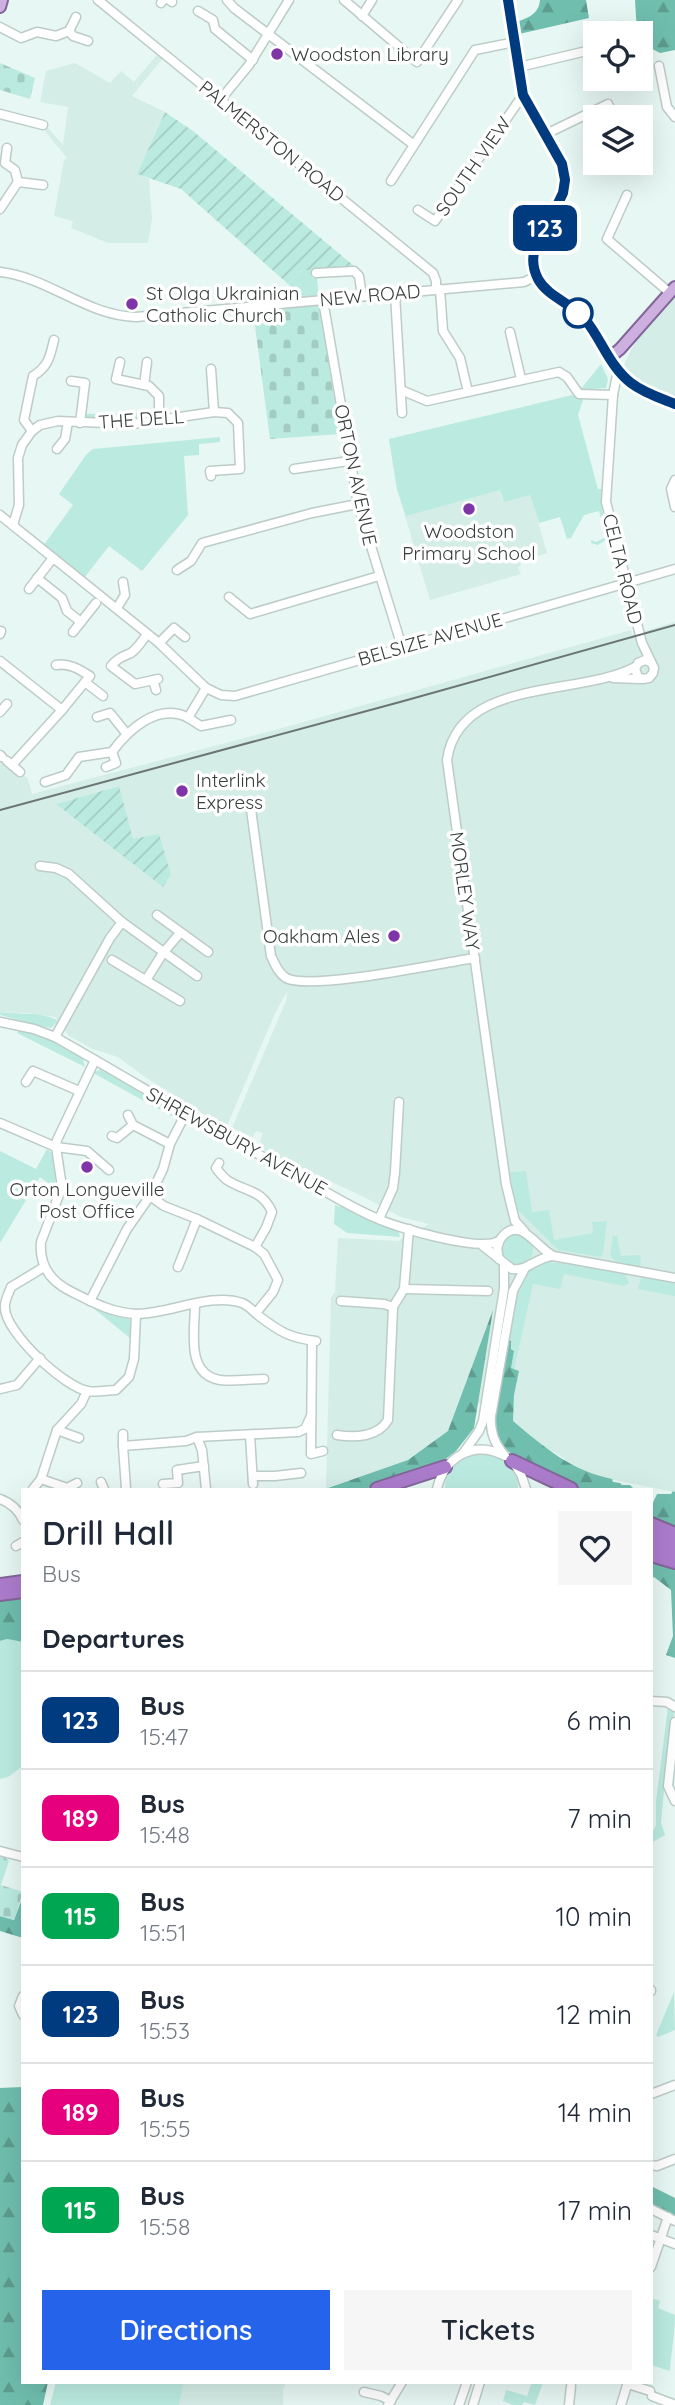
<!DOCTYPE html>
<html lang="en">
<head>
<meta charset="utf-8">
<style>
	:root { --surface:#fff; --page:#f6f6f7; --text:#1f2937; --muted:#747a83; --line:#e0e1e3; --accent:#2563eb }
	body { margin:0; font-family:Quicksand,sans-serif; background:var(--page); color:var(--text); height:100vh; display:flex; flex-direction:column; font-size:26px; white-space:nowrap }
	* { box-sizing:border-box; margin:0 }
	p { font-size:23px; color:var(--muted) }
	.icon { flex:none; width:38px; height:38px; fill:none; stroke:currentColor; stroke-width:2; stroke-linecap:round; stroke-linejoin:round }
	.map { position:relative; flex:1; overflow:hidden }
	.sheet { position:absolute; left:21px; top:1488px; width:632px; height:896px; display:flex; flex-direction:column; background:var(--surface); border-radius:0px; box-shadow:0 7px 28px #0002 }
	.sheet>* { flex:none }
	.badge { padding:0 14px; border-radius:10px; font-size:24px; line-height:46px }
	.buttons { position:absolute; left:583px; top:21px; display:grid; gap:14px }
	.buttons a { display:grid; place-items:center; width:70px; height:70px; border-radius:0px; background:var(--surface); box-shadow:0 7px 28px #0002; font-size:35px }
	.map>.badge { position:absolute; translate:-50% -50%; box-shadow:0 0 0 4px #fff }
	h2 { padding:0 21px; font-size:26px; line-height:63px }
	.round { display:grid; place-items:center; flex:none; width:74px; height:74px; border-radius:0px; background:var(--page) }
	.summary { display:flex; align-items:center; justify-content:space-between; height:119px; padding:0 21px }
	h1 { font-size:33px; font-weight:600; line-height:52px }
	.button { display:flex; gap:14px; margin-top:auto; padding:14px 21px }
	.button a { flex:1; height:80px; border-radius:0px; background:var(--accent); color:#fff; font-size:28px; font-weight:600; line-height:80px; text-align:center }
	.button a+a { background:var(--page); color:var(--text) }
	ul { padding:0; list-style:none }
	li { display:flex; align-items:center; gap:21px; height:98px; padding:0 21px; border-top:2px solid var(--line) }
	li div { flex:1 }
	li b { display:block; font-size:26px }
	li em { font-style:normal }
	li .badge { min-width:77px; font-weight:700; text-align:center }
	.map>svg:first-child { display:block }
	.built { fill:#d4ede6; fill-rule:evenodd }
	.green { fill:#bbebe0 }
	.forest { fill:url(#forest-firs) }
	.cemetery { fill:url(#cemetery-stones) }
	.garden { fill:url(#garden-furrows) }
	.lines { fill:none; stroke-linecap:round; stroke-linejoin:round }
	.minor-casing { stroke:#bdccc8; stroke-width:11 }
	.major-casing { stroke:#83669a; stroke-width:14 }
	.highway-casing { stroke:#83669a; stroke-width:16 }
	.minor { stroke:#fff; stroke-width:8 }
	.major { stroke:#cdb0e0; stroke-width:10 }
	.highway { stroke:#ac7ccc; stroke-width:12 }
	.rail { stroke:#6c7573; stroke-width:2 }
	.line-casing { stroke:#fff; stroke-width:16 }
	.line { stroke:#003b80; stroke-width:10 }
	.poi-dot { fill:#7f35a8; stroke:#fff; stroke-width:2.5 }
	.stop-dot { fill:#fff; stroke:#003b80; stroke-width:3.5 }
	.labels { text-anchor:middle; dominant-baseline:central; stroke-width:7; stroke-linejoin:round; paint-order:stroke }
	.poi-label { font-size:19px; fill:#383e3d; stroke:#fff; text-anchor:start }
	.street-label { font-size:19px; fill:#383e3d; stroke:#fff }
</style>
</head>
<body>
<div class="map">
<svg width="675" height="2405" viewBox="0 0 675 2405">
	<defs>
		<pattern id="forest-firs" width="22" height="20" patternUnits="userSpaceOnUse" patternTransform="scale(1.75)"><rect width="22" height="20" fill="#70beae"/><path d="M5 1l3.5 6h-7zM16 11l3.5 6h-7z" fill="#5d9c8f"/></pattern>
		<pattern id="cemetery-stones" width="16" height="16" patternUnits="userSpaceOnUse" patternTransform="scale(1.75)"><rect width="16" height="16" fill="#bbebe0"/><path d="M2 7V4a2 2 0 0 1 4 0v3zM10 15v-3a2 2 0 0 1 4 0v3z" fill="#a2cbc1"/></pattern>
		<pattern id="garden-furrows" width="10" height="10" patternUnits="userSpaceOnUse" patternTransform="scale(1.75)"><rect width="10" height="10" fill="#bbebe0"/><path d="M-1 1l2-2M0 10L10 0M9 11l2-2" fill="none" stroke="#a2cbc1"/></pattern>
	</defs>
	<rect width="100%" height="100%" fill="#e7f7f3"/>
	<g class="built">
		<polygon points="158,54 163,58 132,96 165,112 137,174 149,179 152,218 148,243 108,243 71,228 73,221 54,216 64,160 67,158 45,131 48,128 63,145 68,107 40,102 46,71 75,63 110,83 121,71 134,82"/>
		<polygon points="675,295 675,397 649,387 631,375 624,365 637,338"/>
		<polygon points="478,418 503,501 530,494 547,553 520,562 521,566 518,567 521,574 430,600 397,489 389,439"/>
		<path d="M675 622V1492L589 1475 568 1465 564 1458 541 1445 513 1421 514 1395 519 1371 515 1370 447 1434 410 1460 326 1488 331 1298 335 1292 338 1238 398 1241 429 1224 401 1217 364 1197 265 1151 260 1141 263 1133 256 1131 253 1137 232 1128 286 1001 287 992 276 1011 226 1128 145 1077 118 1057 93 1049 69 1036 55 1017 26 1013 15 1014 0 1012V757L28 779 32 794 275 730 631 630 632 635ZM118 786 133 840 56 804Z"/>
		<polygon points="184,2382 286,2382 283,2389 283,2405 179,2405"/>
	</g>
	<g class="green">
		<polygon points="311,270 312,278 317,278 319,297 301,297 288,284 301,271"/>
		<polygon points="601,364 608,379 606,388 580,390"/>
		<polygon points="572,395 583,400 578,415 598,489 602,489 602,510 609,538 598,545 591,543 591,540 596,542 606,537 599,511 584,515 571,538 567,539 560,517 539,523 530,495 504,502 500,490 406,516 397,489 389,439"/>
		<polygon points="139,413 139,420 112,421 85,417 85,414"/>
		<polygon points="220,437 220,442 199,444 199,455 184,456 188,515 142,571 109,546 84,578 43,546 73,505 59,494 86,455 93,449"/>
		<path d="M0 1012C20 1016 40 1010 58 1021L51 1028C36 1026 16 1019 0 1015Z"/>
		<polygon points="19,1029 46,1037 83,1059 85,1067 17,1033"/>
		<polygon points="101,1069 181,1116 179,1120 93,1073"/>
		<polygon points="47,1149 54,1155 56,1189 40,1177 0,1243 0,1151 36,1169"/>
		<polygon points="526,1171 532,1212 549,1210 554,1240 593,1233 592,1222 607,1221 603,1254 600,1257 558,1250 515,1207 510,1172"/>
		<polygon points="342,1204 398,1230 400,1237 347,1233 334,1224 335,1205 340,1207"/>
		<circle cx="517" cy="1250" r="16"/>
		<polygon points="613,1236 617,1236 621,1256 640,1255 641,1268 615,1261 610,1255"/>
		<path d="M557 1260 551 1263H561L625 1273 629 1283 624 1286 564 1274 560 1289 533 1284 514 1370 511 1368 514 1351 506 1340C512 1308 514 1260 557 1260Z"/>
		<polygon points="642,1275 675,1281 675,1296 638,1289"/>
		<polygon points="94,1307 116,1315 128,1316 130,1320 130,1338 93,1308"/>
		<path d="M481 1453C500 1456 519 1467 518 1489H445C444 1468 461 1456 481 1453Z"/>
		<polygon points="7,1639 23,1642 23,1766 8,1777 0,1779 0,1641"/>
		<polygon points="668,1707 675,1711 669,1737 661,1823 665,1835 651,1843 651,1836 656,1825 656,1801"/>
		<polygon points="674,1992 675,2030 658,2037 656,2035"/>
		<path d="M651 2298 660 2301 658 2308 675 2315C675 2334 671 2352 670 2371L651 2365Z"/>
		<polygon points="56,2382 184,2382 179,2405 50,2405"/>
		<polygon points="532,2382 543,2382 535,2405 524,2402 522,2405 513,2405 503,2401 506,2390 527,2396"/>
	</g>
	<g class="forest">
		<path d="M540 0H586L589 18 519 34 516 22C528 18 539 14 540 0Z"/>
		<polygon points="635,0 675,0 675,50 660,53 641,43 640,33 637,33"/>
		<polygon points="493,1310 474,1428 456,1451 430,1471 364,1489 325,1489 408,1460 448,1431"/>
		<path d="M506 1340 511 1341V1349L514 1351 511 1368 519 1371 514 1395 513 1421C545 1448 572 1471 612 1479L613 1482 620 1483 622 1485H630L634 1489C617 1489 597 1492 580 1489 561 1486 502 1454 495 1436 487 1419 503 1361 506 1340Z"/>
		<polygon points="673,1491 675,1492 675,1531 651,1521 651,1507 657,1494 671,1494"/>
		<polygon points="651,1558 675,1566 675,1658 666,1655 673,1636 671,1590 654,1577 651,1579"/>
		<polygon points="23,1598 23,1642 7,1639 0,1641 0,1601"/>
		<polygon points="23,1896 23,1938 0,1931 0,1916 14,1920"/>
		<polygon points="23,2087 23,2382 48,2382 43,2405 0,2405 0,2088"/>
		<polygon points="651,2186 675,2198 675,2218 651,2205"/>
	</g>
	<g class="cemetery">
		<polygon points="0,63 35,78 30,99 0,90"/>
		<polygon points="319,306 340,434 270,439 253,311"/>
		<polygon points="0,1854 9,1861 1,1885 23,1892 14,1920 0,1916"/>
	</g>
	<g class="garden">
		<polygon points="165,112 193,131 354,266 301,271 288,284 181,189 137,174"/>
		<polygon points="119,786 133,839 159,834 171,875 163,887 56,804"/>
	</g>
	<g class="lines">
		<defs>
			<g id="minor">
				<polyline points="98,0 433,273 436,281 436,289"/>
				<polyline points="169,0 172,2"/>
				<polyline points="227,0 234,8 414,145"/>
				<polyline points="344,0 417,62 458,0"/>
				<polyline points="161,3 163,0"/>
				<polyline points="198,11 213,20 215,29 253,60"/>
				<polyline points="362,16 372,0"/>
				<polyline points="0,27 21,38 37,32 56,36 69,31 76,17"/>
				<polyline points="69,31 73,36 88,41"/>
				<polyline points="659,66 667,107 675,117"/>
				<polyline points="519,67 595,49"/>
				<polyline points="221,99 249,65 289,0"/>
				<polyline points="0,114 43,125"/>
				<polyline points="546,134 608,104 614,117"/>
				<polyline points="7,148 5,163 15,170 18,182"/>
				<polyline points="391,181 475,50 515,42"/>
				<polyline points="627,195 607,239 670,293"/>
				<polyline points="0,209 18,182 43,185"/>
				<polyline points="418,210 435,221 523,95"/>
				<path d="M0 272C48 277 87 316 136 317L524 282 536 276"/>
				<polyline points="316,273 354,271 359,276 362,296"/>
				<polyline points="440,289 443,331 460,358 468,392"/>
				<polyline points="395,294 402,413"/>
				<polyline points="323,300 358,504 402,647"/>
				<polyline points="510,332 521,379"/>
				<polyline points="120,362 116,379 149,386 159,396 159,421"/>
				<polyline points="211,369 214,412"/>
				<polyline points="618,370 613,395 606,502 642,643 654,668 653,673 649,678 643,679 638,677 635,669 638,663 645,660 650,662"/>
				<polyline points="71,381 85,383 80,423"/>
				<polyline points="144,385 147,362"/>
				<polyline points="401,390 427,401 559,372 567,377 579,394 613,395"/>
				<path d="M32 431 24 420 33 376C48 367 50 357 54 340"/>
				<polyline points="57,449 65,439 68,422"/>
				<polyline points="294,469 349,461"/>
				<polyline points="675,480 671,489 675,507"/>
				<polyline points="0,515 159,643 206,688 221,695 235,696 675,569"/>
				<polyline points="13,525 19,505 18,458 22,445 32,431 40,425 58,421 132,424 214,412 228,413 238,423 240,469 210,471 211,476"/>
				<polyline points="177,570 191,561 202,543 312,513 358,504"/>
				<polyline points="37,578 62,598 67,611 81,622"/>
				<polyline points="29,589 53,558"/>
				<polyline points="229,597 250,614 379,576"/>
				<polyline points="117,608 125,595 123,582"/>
				<polyline points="73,632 96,603"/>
				<polyline points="0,634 1,631"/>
				<path d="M147 634C143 640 137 649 131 653 122 657 118 658 111 666L135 684 158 679"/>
				<polyline points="159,643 174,628 185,637"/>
				<polyline points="0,661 62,710 12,765"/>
				<path d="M56 665C69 663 79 669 90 676L85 682"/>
				<polyline points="613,678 640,679"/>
				<polyline points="153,680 156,690"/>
				<polyline points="62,710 85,682 103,696"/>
				<polyline points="0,712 7,704"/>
				<polyline points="97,717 110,713 126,733"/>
				<polyline points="188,718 206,688"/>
				<polyline points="0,755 2,757"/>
				<polyline points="7,761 20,772"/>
				<polyline points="106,767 116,763 112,752"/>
				<path d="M45 782 66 775 79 757 112 752C128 730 157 703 187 717 192 720 196 723 201 726L231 720"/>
				<path d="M250 802 271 956C275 964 278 973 286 978 311 991 441 963 475 958"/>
				<polyline points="40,866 56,868 69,874 122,922 197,976"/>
				<polyline points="157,915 208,952"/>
				<polyline points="112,960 180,1001"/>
				<polyline points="146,980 163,953 180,933"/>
				<path d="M0 1022 34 1029 55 1037C136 1083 214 1131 296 1175 322 1189 348 1206 376 1218 397 1228 480 1252 499 1241"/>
				<polyline points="55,1037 110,938 122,922"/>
				<path d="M95 1060 57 1140 56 1147 62 1187 41 1242C39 1266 51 1282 72 1292 94 1303 112 1313 137 1314 169 1314 211 1292 242 1303 248 1305 254 1312 259 1316 280 1332 290 1338 316 1341"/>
				<polyline points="26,1082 33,1071 79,1091"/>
				<polyline points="128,1115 133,1125 170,1144"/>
				<polyline points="0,1123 56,1147 87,1151 109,1170"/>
				<polyline points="112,1136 117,1138 133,1125"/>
				<path d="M219 1163 216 1168C219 1172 223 1177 227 1180 245 1192 262 1189 272 1212L266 1228 255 1247"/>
				<polyline points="150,1196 164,1206 197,1219 255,1247 264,1254 278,1280 273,1292 256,1313"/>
				<polyline points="379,1219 393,1188 395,1172 399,1102"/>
				<path d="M524 1231 515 1221 506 1184 447 760C459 677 578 697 635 667"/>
				<path d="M483 1246 512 1269C528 1271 537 1257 553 1256L675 1278"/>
				<path d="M499 1259C497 1251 496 1244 502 1237 520 1215 537 1248 552 1255"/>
				<path d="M44 1267 11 1287C9 1293 4 1301 5 1308 5 1332 65 1388 88 1391 97 1393 107 1390 116 1390L129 1377 134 1359 136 1314"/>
				<polyline points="178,1267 197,1219"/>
				<polyline points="404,1289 488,1291"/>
				<polyline points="90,1301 127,1229 150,1196 163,1169 170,1144 186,1113"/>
				<polyline points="341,1301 384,1304 393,1307"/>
				<path d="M195 1304C195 1330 185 1374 220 1380 234 1382 250 1379 264 1379"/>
				<polyline points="312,1341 311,1454 323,1451"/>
				<polyline points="0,1389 17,1385 40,1358"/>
				<polyline points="57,1430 79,1438"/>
				<polyline points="123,1434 123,1446"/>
				<polyline points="250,1435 253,1484"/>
				<path d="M337 1435C355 1438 378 1437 388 1420L393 1307 404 1289 409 1229"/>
				<polyline points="197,1437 202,1450 206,1489"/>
				<polyline points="464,1452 479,1431 483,1421 504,1289 504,1265"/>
				<path d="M505 1456C494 1443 490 1432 491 1416L513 1291 525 1268"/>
				<polyline points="515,1465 521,1474 526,1489"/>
				<polyline points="253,1476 275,1476 301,1473"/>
				<polyline points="101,1482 104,1489"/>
				<polyline points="77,1483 67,1488 41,1479 57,1430 81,1404 87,1391"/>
				<polyline points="163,1484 178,1483 177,1470 204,1466"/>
				<polyline points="33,1489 41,1479"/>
				<polyline points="126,1489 123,1446 186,1441 197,1437 298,1432 305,1429 311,1416"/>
				<path d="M437 1489C444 1458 472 1440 503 1455"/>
				<path d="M0 1499C11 1503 18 1509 23 1520"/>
				<polyline points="16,1546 23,1542"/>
				<polyline points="651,1701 667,1702 675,1707"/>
				<polyline points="675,1722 668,1786 675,1801"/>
				<polyline points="0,1851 23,1857"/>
				<polyline points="651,1991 651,1990"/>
				<polyline points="23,1996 19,2006 23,2015"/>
				<polyline points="651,2094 675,2085"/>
				<polyline points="651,2165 657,2166 675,2159"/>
				<polyline points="651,2209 675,2221"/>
				<polyline points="651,2235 675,2244"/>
				<polyline points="651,2267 668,2217"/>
				<polyline points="628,2384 650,2391"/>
				<polyline points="364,2392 381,2396 391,2401"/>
				<polyline points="652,2396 673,2404"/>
				<polyline points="388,2405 402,2382"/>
				<polyline points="459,2405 467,2382"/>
				<polyline points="473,2405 480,2382"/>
				<polyline points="569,2405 571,2386"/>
				<polyline points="621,2405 628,2382"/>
			</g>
			<g id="major">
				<path d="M508 0 523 95 562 164 565 180 563 193 534 253C532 264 534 275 541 284 552 298 572 304 584 318 601 338 609 366 631 383 643 393 660 398 675 403"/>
				<polyline points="0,7 2,0"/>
				<polyline points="609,358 620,349 675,287"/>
			</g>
			<g id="highway">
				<polyline points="512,1461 571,1489"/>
				<polyline points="377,1489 445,1467"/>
				<polyline points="651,1524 675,1534"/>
				<polyline points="651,1536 675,1544"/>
				<polyline points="651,1545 675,1553"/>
				<polyline points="651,1555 675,1562"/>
				<polyline points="0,1585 23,1582"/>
				<polyline points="0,1594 23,1591"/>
			</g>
		</defs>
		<use href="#minor" class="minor-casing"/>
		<use href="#major" class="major-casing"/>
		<use href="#highway" class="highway-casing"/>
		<use href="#minor" class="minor"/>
		<use href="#major" class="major"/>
		<use href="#highway" class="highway"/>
		<polyline class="rail" points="0,810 400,702 675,625"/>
	</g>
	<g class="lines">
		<defs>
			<path id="line" d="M508 0 523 95 562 164 565 180 563 193 534 253C532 262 534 271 538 279 548 297 571 303 584 318 601 338 609 366 631 383 644 393 660 398 675 404"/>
		</defs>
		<use href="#line" class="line-casing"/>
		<use href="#line" class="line"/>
	</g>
	<g class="poi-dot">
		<circle cx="277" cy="54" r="7"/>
		<circle cx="132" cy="304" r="7"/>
		<circle cx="469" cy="509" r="7"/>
		<circle cx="182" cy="791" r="7"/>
		<circle cx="394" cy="936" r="7"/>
		<circle cx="87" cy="1167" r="7"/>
	</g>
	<circle class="stop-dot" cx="578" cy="313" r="14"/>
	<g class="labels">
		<g class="poi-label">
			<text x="291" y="54">Woodston Library</text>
			<text x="146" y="293">St Olga Ukrainian<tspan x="146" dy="22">Catholic Church</tspan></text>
			<text x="469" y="531" text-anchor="middle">Woodston<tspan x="469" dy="22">Primary School</tspan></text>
			<text x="196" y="780">Interlink<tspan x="196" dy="22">Express</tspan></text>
			<text x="380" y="936" text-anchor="end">Oakham Ales</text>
			<text x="87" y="1189" text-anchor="middle">Orton Longueville<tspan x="87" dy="22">Post Office</tspan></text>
		</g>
		<g class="street-label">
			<text transform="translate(272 141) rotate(39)">PALMERSTON ROAD</text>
			<text transform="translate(473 166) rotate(-55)">SOUTH VIEW</text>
			<text transform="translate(370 295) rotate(-5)">NEW ROAD</text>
			<text transform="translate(141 419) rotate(-4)">THE DELL</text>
			<text transform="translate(356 475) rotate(78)">ORTON AVENUE</text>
			<text transform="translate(623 569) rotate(76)">CELTA ROAD</text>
			<text transform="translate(430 639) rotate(-16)">BELSIZE AVENUE</text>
			<text transform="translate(465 891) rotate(82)">MORLEY WAY</text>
			<text transform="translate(237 1141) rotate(29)">SHREWSBURY AVENUE</text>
		</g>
	</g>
</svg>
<div class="buttons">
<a><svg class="icon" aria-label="locate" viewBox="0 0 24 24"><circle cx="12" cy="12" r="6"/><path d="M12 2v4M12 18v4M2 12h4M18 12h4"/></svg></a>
<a><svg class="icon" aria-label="layers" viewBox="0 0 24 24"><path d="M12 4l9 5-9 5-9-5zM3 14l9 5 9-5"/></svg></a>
</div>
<b class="badge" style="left:545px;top:228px;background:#003b80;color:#fff">123</b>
<section class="sheet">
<div class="summary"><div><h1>Drill Hall</h1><p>Bus</p></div><a class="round"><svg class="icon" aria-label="heart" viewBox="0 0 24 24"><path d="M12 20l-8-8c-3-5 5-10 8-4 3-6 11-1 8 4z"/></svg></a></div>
<h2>Departures</h2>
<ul>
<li><span class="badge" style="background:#003b80;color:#fff">123</span><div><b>Bus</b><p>15:47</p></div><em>6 min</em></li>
<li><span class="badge" style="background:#e6007e;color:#fff">189</span><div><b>Bus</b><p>15:48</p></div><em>7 min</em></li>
<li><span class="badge" style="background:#00a651;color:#fff">115</span><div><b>Bus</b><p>15:51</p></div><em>10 min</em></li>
<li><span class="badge" style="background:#003b80;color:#fff">123</span><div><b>Bus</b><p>15:53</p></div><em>12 min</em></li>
<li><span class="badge" style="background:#e6007e;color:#fff">189</span><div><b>Bus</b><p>15:55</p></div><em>14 min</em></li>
<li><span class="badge" style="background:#00a651;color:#fff">115</span><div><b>Bus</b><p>15:58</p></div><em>17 min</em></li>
</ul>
<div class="button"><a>Directions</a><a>Tickets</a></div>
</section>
</div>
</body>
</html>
